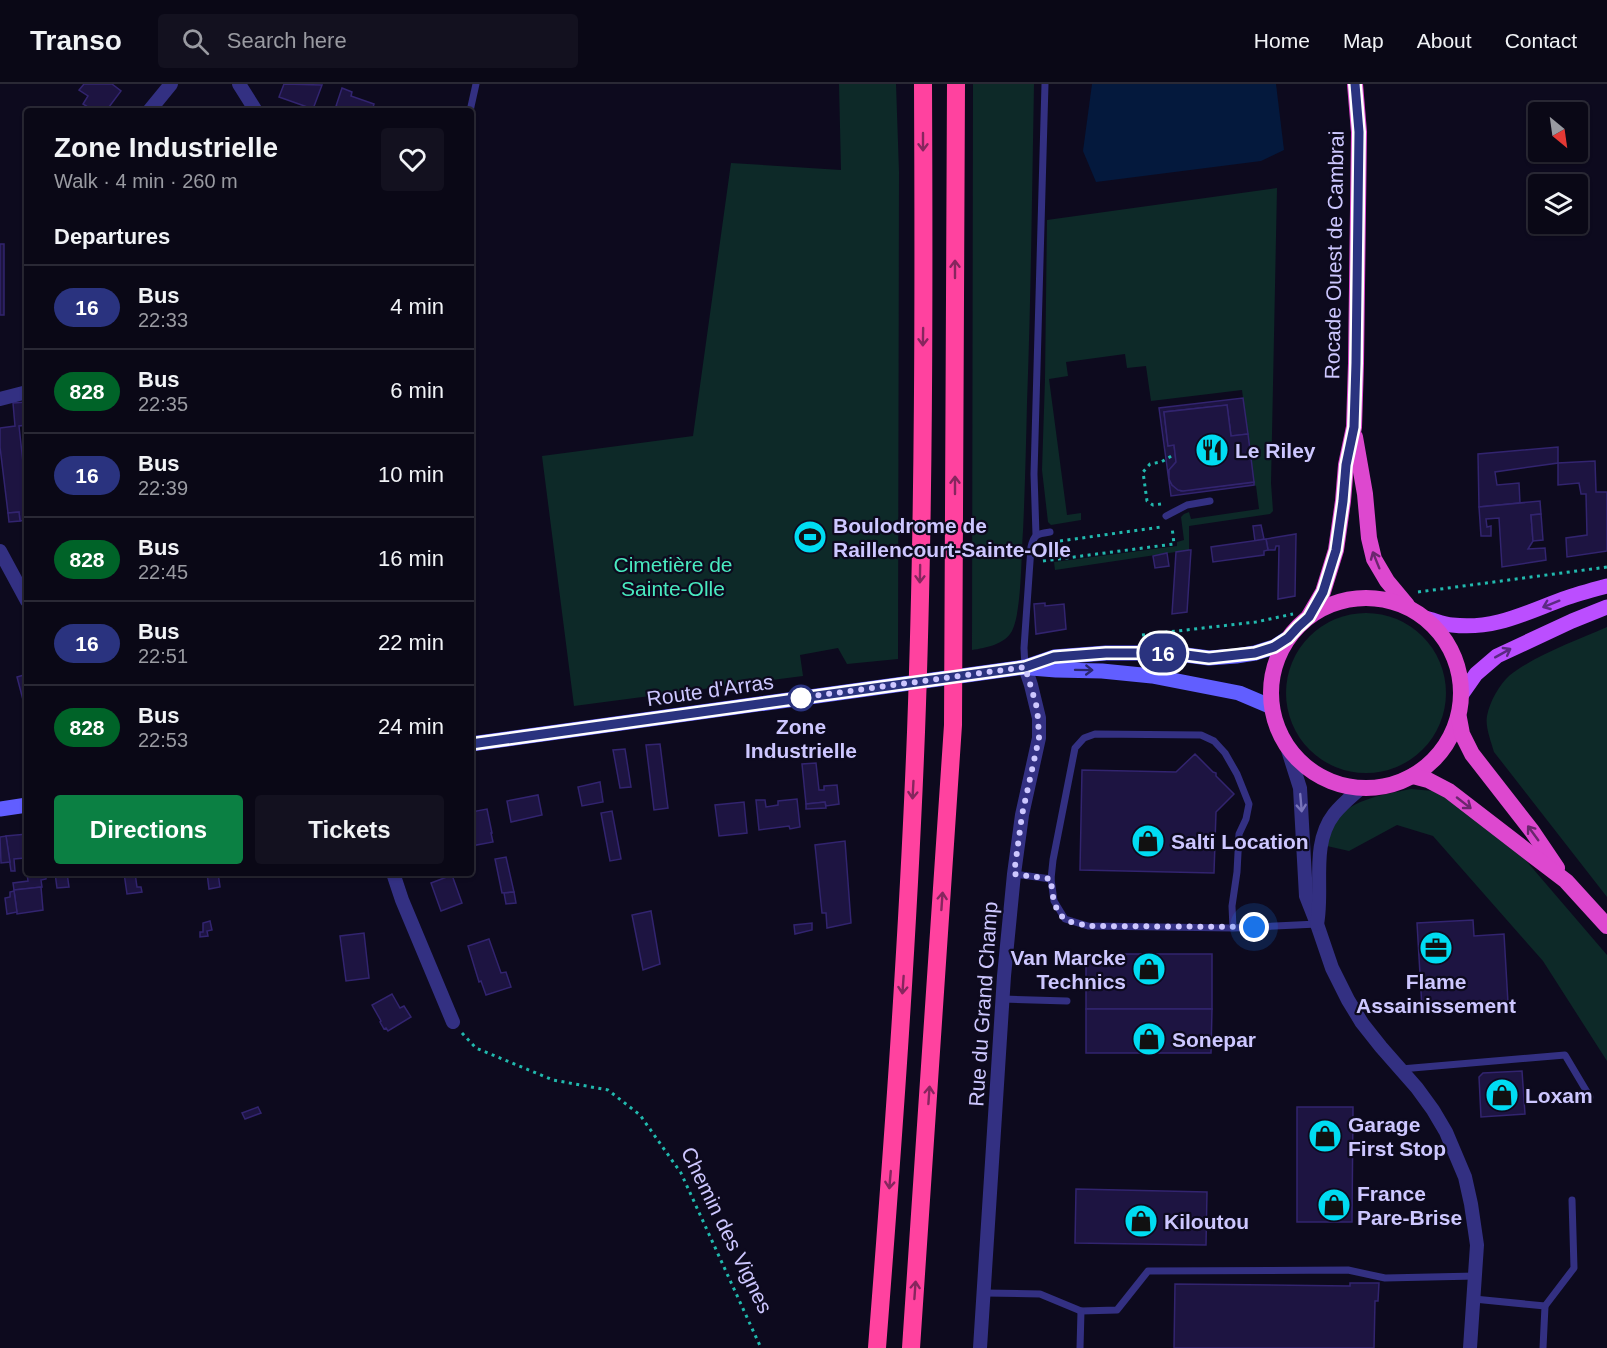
<!DOCTYPE html>
<html lang="en">
<head>
<meta charset="utf-8">
<style>
	:root { --surface:#0a0816; --page:#13111f; --text:#f1f3f6; --muted:#999aa1; --line:#2a2935; --accent:#0b8043 }
	body { margin:0; font-family:Helvetica,sans-serif; background:var(--page); color:var(--text); height:100vh; display:flex; flex-direction:column; font-size:22px; white-space:nowrap }
	* { box-sizing:border-box; margin:0 }
	p { font-size:20px; color:var(--muted) }
	.icon { flex:none; width:33px; height:33px; fill:none; stroke:currentColor; stroke-width:2; stroke-linecap:round; stroke-linejoin:round }
	.map { position:relative; flex:1; overflow:hidden }
	.sheet { position:absolute; left:24px; top:24px; width:450px; height:768px; display:flex; flex-direction:column; background:var(--surface); border-radius:6px; box-shadow:0 2px 4px #0004,0 0 0 2px var(--line) }
	.sheet>* { flex:none }
	.badge { padding:0 12px; border-radius:20px; font-size:21px; line-height:39px }
	.needle { width:39px; rotate:151deg }
	.controls { position:absolute; left:1528px; top:18px; display:grid; gap:12px }
	.controls a { display:grid; place-items:center; width:60px; height:60px; border-radius:6px; background:var(--surface); box-shadow:0 2px 4px #0004,0 0 0 2px var(--line); font-size:30px }
	.you { position:absolute; width:30px; height:30px; margin:-15px; border:4px solid #fff; border-radius:50%; background:#1a73e8; box-shadow:0 0 0 9px #1a73e833 }
	.map>.badge { position:absolute; translate:-50% -50%; box-shadow:0 0 0 3px #fff }
	h2 { padding:0 30px; font-size:22px; line-height:54px }
	.round { display:grid; place-items:center; flex:none; width:63px; height:63px; border-radius:6px; background:var(--page) }
	.head { display:flex; align-items:center; justify-content:space-between; height:102px; padding:0 30px }
	h1 { font-size:28px; font-weight:600; line-height:45px }
	.primary-button { display:flex; gap:12px; margin-top:auto; padding:12px 30px }
	.primary-button a { flex:1; height:69px; border-radius:6px; background:var(--accent); color:#fff; font-size:24px; font-weight:600; line-height:69px; text-align:center }
	.primary-button a+a { background:var(--page); color:var(--text) }
	ul { padding:0; list-style:none }
	li { display:flex; align-items:center; gap:18px; height:84px; padding:0 30px; border-top:2px solid var(--line) }
	li div { flex:1 }
	li b { display:block; font-size:22px }
	li em { font-style:normal }
	li .badge { min-width:66px; font-weight:700; text-align:center }
	header { display:flex; align-items:center; gap:36px; box-sizing:border-box; height:84px; padding:0 30px; background:var(--surface); border-bottom:2px solid var(--line) }
	header strong { font-size:28px }
	nav { display:flex; gap:33px; margin-inline-start:auto; font-size:21px }
	.search { width:420px; height:54px; background:var(--page); display:flex; align-items:center; gap:15px; box-sizing:border-box; padding:0 21px; border-radius:6px; color:var(--muted); font-size:22px }
	.map>svg:first-child { display:block }
	.green { fill:#0d2928 }
	.water { fill:#04193d }
	.building { fill:#1d1441; stroke:#32246f; stroke-width:1.5 }
	.lines { fill:none; stroke-linecap:round; stroke-linejoin:round }
	.path { stroke:#21b9ae; stroke-width:3; stroke-dasharray:3 4.5; stroke-linecap:butt }
	.service { stroke:#333082; stroke-width:7 }
	.minor { stroke:#333082; stroke-width:14 }
	.secondary { stroke:#615eff; stroke-width:15 }
	.primary { stroke:#bb4eff; stroke-width:15 }
	.trunk { stroke:#dd48cf; stroke-width:16 }
	.motorway { stroke:#ff429f; stroke-width:18 }
	.oneway { stroke:#86265e }
	.oneway2 { stroke:#6b266e }
	.oneway3 { stroke:#5b2983 }
	.oneway4 { stroke:#2a276d }
	.oneway5 { stroke:#7874ba }
	.line-casing { stroke:#fff; stroke-width:14 }
	.line { stroke:#2a337f; stroke-width:9 }
	.walk { stroke:#cdc7ff; stroke-width:6; stroke-dasharray:0 10.8 }
	.stop-dot { fill:#fff; stroke:#2a337f; stroke-width:3 }
	.labels { text-anchor:middle; dominant-baseline:central; stroke-width:4.5; stroke-linejoin:round; paint-order:stroke }
	.street-label { font-size:21px; fill:#cdc7ff; stroke:#0d0a1e }
	.poi-label { font-size:21px; font-weight:bold; fill:#cdc7ff; stroke:#0d0a1e; text-anchor:start }
	.park-label { font-size:21px; fill:#49eac0; stroke:#0d0a1e }
	.stop-label { font-size:21px; font-weight:bold; fill:#cdc7ff; stroke:#0d0a1e }
</style>
</head>
<body>
<header>
<strong>Transo</strong>
<div class="search"><svg class="icon" aria-label="search" viewBox="0 0 24 24"><circle cx="10" cy="10" r="6"/><path d="M15 15l6 6"/></svg>Search here</div>
<nav><a>Home</a><a>Map</a><a>About</a><a>Contact</a></nav>
</header>
<div class="map">
<svg width="1607" height="1264" viewBox="0 0 1607 1264">
	<rect width="100%" height="100%" fill="#0d0a1e"/>
	<g class="green">
		<polygon points="839,0 896,0 899,88 898,575 847,580 838,564 800,571 803,592 574,622 542,372 693,352 731,79 841,86"/>
		<path d="M973 0H1034C1032 106 1031 213 1027 319 1026 362 1025 405 1023 447 1021 471 1022 527 1012 547 1005 560 986 564 972 566Z"/>
		<polygon points="1277,104 1271,399 1273,427 1270,430 1189,442 1189,466 1055,486 1054,478 1177,462 1177,458 1184,456 1181,433 1184,430 1189,428 1191,435 1259,425 1256,402 1254,401 1242,306 1151,317 1146,282 1127,284 1125,270 1066,278 1068,292 1049,295 1067,431 1081,429 1081,436 1051,441 1048,438 1042,386 1045,295 1047,136"/>
		<circle cx="1366" cy="609" r="80"/>
		<path d="M1607 543V813L1494 668C1491 657 1485 643 1487 632 1490 617 1499 601 1510 591 1536 571 1577 556 1607 543Z"/>
		<path d="M1411 705 1433 707 1446 713 1523 773 1607 871V977L1543 877 1433 752 1397 741 1349 767 1327 762C1329 756 1330 749 1332 744 1344 715 1384 711 1411 705Z"/>
	</g>
	<polygon class="water" points="1092,0 1276,0 1284,66 1261,77 1096,98 1083,67"/>
	<g class="building">
		<polygon points="84,0 112,0 121,7 106,27 94,27 83,20 88,12 79,6"/>
		<polygon points="284,0 322,1 313,25 279,13"/>
		<polygon points="342,4 352,8 351,12 374,20 372,27 346,27 346,26 336,22"/>
		<rect x="0" y="160" width="4" height="71"/>
		<polygon points="1243,314 1248,350 1231,352 1227,321 1164,328 1168,362 1174,361 1176,378 1169,386 1169,395 1172,401 1181,407 1254,398 1254,401 1171,412 1159,324"/>
		<polygon points="27,318 27,341 19,342 27,415 27,436 20,437 19,428 8,429 0,363 0,344 15,342 13,319"/>
		<polygon points="1227,321 1231,352 1248,350 1254,398 1183,407 1178,406 1172,401 1169,395 1169,386 1176,378 1174,361 1168,362 1164,328"/>
		<polygon points="1558,363 1558,379 1495,388 1497,401 1519,399 1520,419 1479,423 1478,370"/>
		<polygon points="1595,377 1596,408 1607,408 1607,467 1567,473 1566,454 1587,451 1586,410 1581,410 1579,399 1558,401 1558,379"/>
		<polygon points="1540,417 1541,430 1531,431 1533,457 1528,465 1545,464 1546,476 1502,483 1499,434 1486,435 1487,443 1491,442 1491,452 1481,452 1479,423"/>
		<polygon points="19,428 20,437 9,438 8,429"/>
		<polygon points="1541,430 1543,456 1533,457 1531,431"/>
		<polygon points="1261,441 1264,455 1255,457 1253,442"/>
		<polygon points="1296,450 1295,512 1278,515 1279,462 1276,462 1275,466 1268,466 1266,455"/>
		<polygon points="1266,455 1268,466 1264,467 1264,471 1213,478 1211,463"/>
		<polygon points="1189,466 1191,466 1187,528 1172,530 1176,468"/>
		<polygon points="1167,469 1169,482 1155,484 1153,472"/>
		<polygon points="1045,519 1045,522 1064,520 1066,545 1036,550 1034,520"/>
		<polygon points="27,590 27,631 17,593"/>
		<polygon points="660,660 668,724 654,726 646,661"/>
		<polygon points="625,665 631,703 620,704 613,666"/>
		<polygon points="1195,670 1213,688 1216,689 1216,692 1234,710 1216,728 1214,789 1080,786 1082,686 1176,688"/>
		<polygon points="816,679 819,706 824,706 824,702 837,701 839,720 826,722 825,718 806,720 802,680"/>
		<polygon points="600,698 603,718 582,722 578,703"/>
		<polygon points="538,711 542,731 511,738 507,717"/>
		<polygon points="797,715 800,743 790,745 789,742 759,746 756,716 765,716 766,723 778,721 778,717"/>
		<polygon points="744,718 747,749 719,752 715,721"/>
		<polygon points="825,718 826,724 806,725 806,720"/>
		<polygon points="487,725 492,749 491,749 493,758 471,762 471,728"/>
		<polygon points="612,727 621,775 610,777 601,729"/>
		<polygon points="27,750 27,786 25,774 14,775 15,787 11,787 6,752"/>
		<polygon points="6,752 10,778 1,779 0,753"/>
		<polygon points="845,757 851,839 827,844 826,829 822,829 815,761"/>
		<polygon points="506,773 514,808 502,809 495,775"/>
		<polygon points="46,789 46,795 41,796 42,803 14,806 13,799 28,797 27,790"/>
		<polygon points="55,789 67,789 69,803 57,804"/>
		<polygon points="124,789 135,789 137,803 141,803 142,808 127,810"/>
		<polygon points="207,789 218,789 220,803 209,805"/>
		<polygon points="452,791 462,819 441,827 431,799"/>
		<polygon points="41,803 43,826 17,830 14,806"/>
		<polygon points="14,807 17,828 7,830 5,814 10,813 10,808"/>
		<polygon points="514,808 516,819 506,820 504,809"/>
		<polygon points="651,827 660,880 643,886 632,831"/>
		<polygon points="1473,836 1474,852 1504,850 1508,919 1422,924 1417,839"/>
		<polygon points="210,837 212,846 207,847 208,852 200,853 200,848 203,848 203,839"/>
		<polygon points="812,839 812,846 795,850 794,841"/>
		<polygon points="364,849 369,894 346,897 340,852"/>
		<polygon points="489,855 501,889 506,888 511,903 486,911 481,897 479,898 468,862"/>
		<rect x="1086" y="870" width="126" height="55"/>
		<polygon points="392,910 400,924 404,922 411,933 388,947 386,944 384,945 380,938 381,937 372,921"/>
		<polygon points="1086,925 1212,925 1211,969 1086,969"/>
		<polygon points="1522,987 1525,1030 1481,1033 1479,993 1483,989"/>
		<polygon points="258,1023 261,1029 245,1035 242,1029"/>
		<polygon points="1297,1023 1353,1023 1352,1138 1297,1138"/>
		<polygon points="1076,1105 1207,1108 1206,1161 1075,1159"/>
		<polygon points="1350,1199 1379,1199 1378,1217 1375,1217 1374,1264 1174,1264 1175,1200 1350,1202"/>
	</g>
	<g class="lines">
		<g class="path">
			<polyline points="1161,420 1153,421 1147,417 1143,388 1150,380 1161,378 1175,370"/>
			<polyline points="1060,457 1161,443"/>
			<polyline points="1043,477 1174,460 1172,443"/>
			<polyline points="1418,508 1607,483"/>
			<polyline points="1142,551 1256,538 1293,530"/>
			<polyline points="462,949 476,964 553,996 608,1006 640,1031 681,1089 761,1264"/>
		</g>
		<g class="service">
			<polyline points="470,27 476,0"/>
			<polyline points="1166,432 1187,421 1210,417"/>
			<polyline points="1036,451 1034,390 1045,0"/>
			<path d="M1025 583 1024 564 1031 463C1034 450 1037 450 1050 448"/>
			<polyline points="1014,790 1051,795"/>
			<polyline points="1233,844 1232,822 1237,788 1239,750 1246,735 1249,720 1237,690 1225,669 1214,657 1201,651 1095,650 1084,654 1075,664 1053,776 1051,795 1054,817 1065,835 1088,842 1233,844 1317,840"/>
			<polyline points="1003,915 1067,917"/>
			<polyline points="1401,985 1565,971 1590,1013"/>
			<polyline points="984,1209 1040,1210 1081,1227 1117,1226 1148,1187 1348,1186 1385,1194 1476,1192"/>
			<polyline points="1474,1215 1545,1222 1543,1264"/>
			<polyline points="1545,1222 1574,1184 1572,1116"/>
			<polyline points="1080,1264 1081,1227"/>
		</g>
		<g class="minor">
			<polyline points="239,0 256,27"/>
			<polyline points="149,27 171,0"/>
			<polyline points="0,315 27,308"/>
			<polyline points="0,467 27,517"/>
			<polyline points="1287,663 1300,704 1306,812 1317,840 1332,884 1348,916 1362,939 1381,963 1417,1004 1433,1026 1446,1048 1465,1093 1471,1120 1477,1161 1470,1264"/>
			<polyline points="393,789 402,816 453,938"/>
			<path d="M1317 840C1324 805 1310 761 1334 730 1342 720 1352 712 1361 704"/>
			<polyline points="980,1264 1004,892 1014,790 1022,731 1039,654 1039,634 1031,601 1025,583"/>
		</g>
		<g class="secondary">
			<polyline points="1031,584 1056,586 1102,587 1152,592 1239,609 1272,623"/>
			<polyline points="471,660 1025,583 1054,573 1106,569 1171,569 1209,574 1236,572 1255,569 1274,563 1288,554"/>
			<polyline points="0,725 27,721"/>
		</g>
		<g class="primary">
			<path d="M1425 534C1434 536 1443 540 1452 541 1494 546 1525 529 1563 515 1577 510 1592 506 1607 502"/>
			<polyline points="1462,610 1476,590 1497,572 1572,537 1607,523"/>
		</g>
		<g class="trunk">
			<polyline points="1355,353 1365,410 1369,454 1374,475 1387,497 1407,521"/>
			<circle cx="1366" cy="609" r="95"/>
			<polyline points="1309,532 1323,508 1336,466 1343,417 1346,381 1354,343 1356,279 1359,48 1355,0"/>
			<polyline points="1459,634 1462,650 1472,670 1532,747 1557,784"/>
			<polyline points="1413,692 1428,696 1449,707 1528,768 1566,797 1607,842"/>
		</g>
		<g class="motorway">
			<path d="M877 1264C893 1059 908 854 916 648 924 432 924 216 923 0"/>
			<polyline points="911,1264 953,641 956,0"/>
		</g>
	</g>
	<defs><path id="oneway-shaft" d="M-6 0H5M1.5-3L5.5 0L1.5 3" fill="none" stroke-width="1.6" stroke-linecap="round" stroke-linejoin="round" transform="scale(1.5)"/></defs>
	<g class="oneway">
		<use href="#oneway-shaft" transform="translate(923 58) rotate(90)"/>
		<use href="#oneway-shaft" transform="translate(955 185) rotate(-90)"/>
		<use href="#oneway-shaft" transform="translate(923 253) rotate(91)"/>
		<use href="#oneway-shaft" transform="translate(955 401) rotate(-90)"/>
		<use href="#oneway-shaft" transform="translate(920 490) rotate(91)"/>
		<use href="#oneway-shaft" transform="translate(913 706) rotate(93)"/>
		<use href="#oneway-shaft" transform="translate(942 817) rotate(-86)"/>
		<use href="#oneway-shaft" transform="translate(903 901) rotate(94)"/>
		<use href="#oneway-shaft" transform="translate(929 1011) rotate(-86)"/>
		<use href="#oneway-shaft" transform="translate(890 1096) rotate(95)"/>
		<use href="#oneway-shaft" transform="translate(915 1206) rotate(-86)"/>
	</g>
	<g class="oneway2">
		<use href="#oneway-shaft" transform="translate(1376 476) rotate(-112)"/>
		<use href="#oneway-shaft" transform="translate(1464 719) rotate(38)"/>
		<use href="#oneway-shaft" transform="translate(1533 749) rotate(-126)"/>
	</g>
	<g class="oneway3">
		<use href="#oneway-shaft" transform="translate(1551 520) rotate(158)"/>
		<use href="#oneway-shaft" transform="translate(1503 569) rotate(-29)"/>
	</g>
	<use class="oneway4" href="#oneway-shaft" transform="translate(1084 586) rotate(1)"/>
	<use class="oneway5" href="#oneway-shaft" transform="translate(1301 719) rotate(85)"/>
	<g class="lines">
		<defs>
			<polyline id="line" points="471,660 1025,583 1054,573 1106,569 1171,569 1209,574 1255,569 1274,563 1288,554 1298,543 1309,533 1323,508 1336,466 1343,417 1346,381 1354,343 1356,279 1359,48 1355,0"/>
		</defs>
		<use href="#line" class="line-casing"/>
		<use href="#line" class="line"/>
		<path class="walk" d="M801 614H799L1025 583 1036 620 1038 634 1039 654 1022 731 1014 790 1051 795C1052 808 1053 826 1065 835 1071 839 1081 840 1088 842L1254 843"/>
	</g>
	<defs>
		<symbol id="restaurant-disc" viewBox="-11 -11 22 22"><circle r="9.5" fill="#00dcf2" stroke="#0d0a1e"/><path d="M-5-6h1v4h1v-4h1v4h1v-4h1v5L-1.5 .5V6h-2V.5L-5-1ZM5-6V6H3V1.5H1.5Q1.5-4 5-6Z" fill="#111"/></symbol>
		<symbol id="stadium-disc" viewBox="-11 -11 22 22"><circle r="9.5" fill="#00dcf2" stroke="#0d0a1e"/><path d="M0-5a6.5 5 0 1 0 0 10a6.5 5 0 1 0 0-10ZM-3.5-1.8h7v3.6h-7Z" fill="#111"/></symbol>
		<symbol id="shop-disc" viewBox="-11 -11 22 22"><circle r="9.5" fill="#00dcf2" stroke="#0d0a1e"/><path d="M-5-2.5h2.3a2.7 3.5 0 0 1 5.4 0H5L5.5 6h-11ZM-1.5-2.5h3a1.5 2.3 0 0 0-3 0Z" fill="#111"/></symbol>
		<symbol id="office-disc" viewBox="-11 -11 22 22"><circle r="9.5" fill="#00dcf2" stroke="#0d0a1e"/><path d="M-6-3h4V-5.5h4V-3h4V5H-6ZM-1-4.5V-3h2v-1.5ZM-6 0V1H6V0Z" fill="#111"/></symbol>
	</defs>
	<g fill-rule="evenodd">
		<use href="#restaurant-disc" x="1193" y="347" width="38" height="38"/>
		<use href="#stadium-disc" x="791" y="434" width="38" height="38"/>
		<use href="#shop-disc" x="1129" y="738" width="38" height="38"/>
		<use href="#office-disc" x="1417" y="845" width="38" height="38"/>
		<use href="#shop-disc" x="1130" y="866" width="38" height="38"/>
		<use href="#shop-disc" x="1130" y="936" width="38" height="38"/>
		<use href="#shop-disc" x="1483" y="992" width="38" height="38"/>
		<use href="#shop-disc" x="1306" y="1033" width="38" height="38"/>
		<use href="#shop-disc" x="1315" y="1102" width="38" height="38"/>
		<use href="#shop-disc" x="1122" y="1118" width="38" height="38"/>
	</g>
	<circle class="stop-dot" cx="801" cy="614" r="12"/>
	<g class="labels">
		<g class="street-label">
			<text transform="translate(1334 171) rotate(-89)">Rocade Ouest de Cambrai</text>
			<text transform="translate(710 606) rotate(-8)">Route d'Arras</text>
			<text transform="translate(983 920) rotate(-86)">Rue du Grand Champ</text>
			<text transform="translate(727 1146) rotate(64)">Chemin des Vignes</text>
		</g>
		<g class="poi-label">
			<text x="1235" y="366">Le Riley</text>
			<text x="833" y="441">Boulodrome de<tspan x="833" dy="24">Raillencourt-Sainte-Olle</tspan></text>
			<text x="1171" y="757">Salti Location</text>
			<text x="1126" y="873" text-anchor="end">Van Marcke<tspan x="1126" dy="24">Technics</tspan></text>
			<text x="1436" y="897" text-anchor="middle">Flame<tspan x="1436" dy="24">Assainissement</tspan></text>
			<text x="1172" y="955">Sonepar</text>
			<text x="1525" y="1011">Loxam</text>
			<text x="1348" y="1040">Garage<tspan x="1348" dy="24">First Stop</tspan></text>
			<text x="1357" y="1109">France<tspan x="1357" dy="24">Pare-Brise</tspan></text>
			<text x="1164" y="1137">Kiloutou</text>
		</g>
		<g class="park-label">
			<text x="673" y="480">Cimetière de<tspan x="673" dy="24">Sainte-Olle</tspan></text>
		</g>
		<g class="stop-label">
			<text x="801" y="642">Zone<tspan x="801" dy="24">Industrielle</tspan></text>
		</g>
	</g>
</svg>
<div class="controls">
<a><svg class="needle" viewBox="-14 -14 28 28"><path d="M0-13l5 13h-10z" fill="#e53935"/><path d="M0 13l5-13h-10z" fill="#999aa1"/></svg></a>
<a><svg class="icon" aria-label="layers" viewBox="0 0 24 24"><path d="M12 4l9 5-9 5-9-5zM3 14l9 5 9-5"/></svg></a>
</div>
<div class="you" style="left:1254px;top:843px"></div>
<b class="badge" style="left:1163px;top:569px;background:#2a337f;color:#fff">16</b>
<section class="sheet">
<div class="head"><div><h1>Zone Industrielle</h1><p>Walk · 4 min · 260 m</p></div><a class="round"><svg class="icon" aria-label="heart" viewBox="0 0 24 24"><path d="M12 20l-8-8c-3-5 5-10 8-4 3-6 11-1 8 4z"/></svg></a></div>
<h2>Departures</h2>
<ul>
<li><span class="badge" style="background:#2a337f;color:#fff">16</span><div><b>Bus</b><p>22:33</p></div><em>4 min</em></li>
<li><span class="badge" style="background:#006328;color:#fff">828</span><div><b>Bus</b><p>22:35</p></div><em>6 min</em></li>
<li><span class="badge" style="background:#2a337f;color:#fff">16</span><div><b>Bus</b><p>22:39</p></div><em>10 min</em></li>
<li><span class="badge" style="background:#006328;color:#fff">828</span><div><b>Bus</b><p>22:45</p></div><em>16 min</em></li>
<li><span class="badge" style="background:#2a337f;color:#fff">16</span><div><b>Bus</b><p>22:51</p></div><em>22 min</em></li>
<li><span class="badge" style="background:#006328;color:#fff">828</span><div><b>Bus</b><p>22:53</p></div><em>24 min</em></li>
</ul>
<div class="primary-button"><a>Directions</a><a>Tickets</a></div>
</section>
</div>
</body>
</html>
